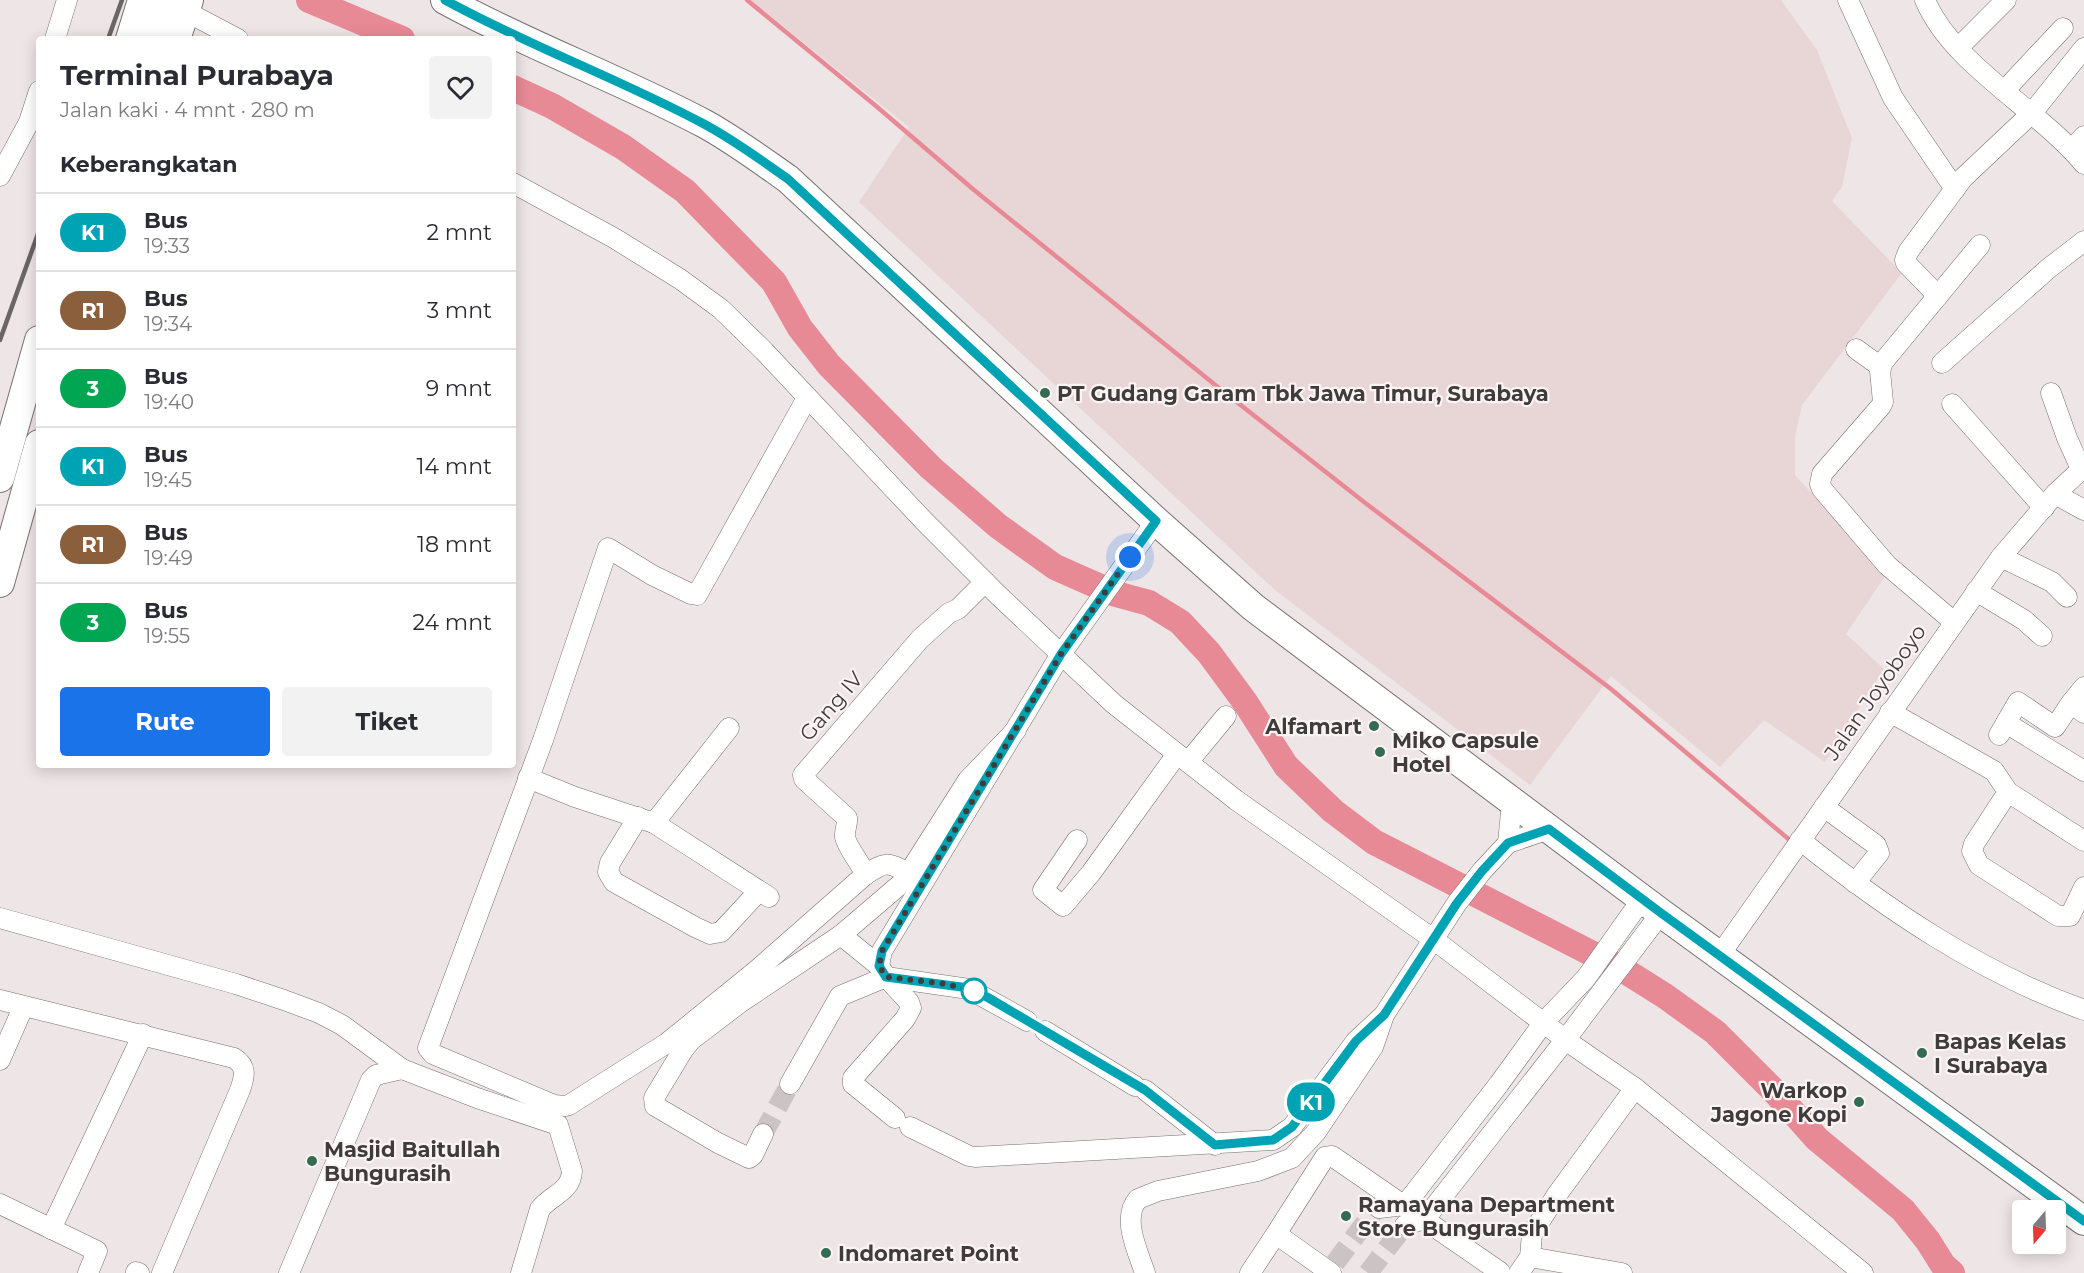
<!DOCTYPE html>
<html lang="id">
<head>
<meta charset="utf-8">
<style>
	:root { --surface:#fff; --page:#f2f2f3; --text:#2b2b33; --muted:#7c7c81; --line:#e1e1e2; --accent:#1a73e8 }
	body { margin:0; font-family:Montserrat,sans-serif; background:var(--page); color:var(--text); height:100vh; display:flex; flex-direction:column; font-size:22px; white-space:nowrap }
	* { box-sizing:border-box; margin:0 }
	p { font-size:20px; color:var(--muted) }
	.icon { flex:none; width:33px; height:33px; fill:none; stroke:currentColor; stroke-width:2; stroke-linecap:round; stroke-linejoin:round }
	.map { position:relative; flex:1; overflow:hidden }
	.panel { position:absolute; left:36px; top:36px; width:480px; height:732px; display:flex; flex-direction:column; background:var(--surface); border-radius:6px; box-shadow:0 3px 15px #0003 }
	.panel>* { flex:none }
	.badge { padding:0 12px; border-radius:20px; font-size:21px; line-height:39px }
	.needle { width:39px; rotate:199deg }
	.buttons { position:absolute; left:2012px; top:1200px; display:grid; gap:12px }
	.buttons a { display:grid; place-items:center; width:54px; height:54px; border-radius:6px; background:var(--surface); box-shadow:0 3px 15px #0003; font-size:30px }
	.you { position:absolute; width:30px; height:30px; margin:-15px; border:4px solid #fff; border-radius:50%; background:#1a73e8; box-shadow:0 0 0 9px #1a73e833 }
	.map>.badge { position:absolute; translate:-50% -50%; box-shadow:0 0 0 3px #fff }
	h2 { padding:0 24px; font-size:22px; line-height:54px }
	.round { display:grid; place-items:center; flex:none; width:63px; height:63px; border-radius:6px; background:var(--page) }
	.head { display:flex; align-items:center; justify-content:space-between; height:102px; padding:0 24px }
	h1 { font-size:28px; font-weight:700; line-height:45px }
	.button { display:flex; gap:12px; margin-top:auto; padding:12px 24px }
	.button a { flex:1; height:69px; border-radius:6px; background:var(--accent); color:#fff; font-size:24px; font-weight:700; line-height:69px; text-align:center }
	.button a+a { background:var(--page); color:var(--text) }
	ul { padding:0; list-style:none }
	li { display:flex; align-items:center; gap:18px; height:78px; padding:0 24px; border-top:2px solid var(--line) }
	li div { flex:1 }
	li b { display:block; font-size:22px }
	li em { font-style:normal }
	li .badge { min-width:66px; font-weight:700; text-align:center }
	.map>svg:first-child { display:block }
	.built { fill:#e8d6d7 }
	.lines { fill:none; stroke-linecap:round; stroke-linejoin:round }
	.stream { stroke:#e88a95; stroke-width:4.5 }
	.river { stroke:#e88a95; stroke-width:26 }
	.minor-tunnel { stroke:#cbc3c4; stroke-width:20; stroke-dasharray:20 10; stroke-linecap:butt }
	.minor-casing { stroke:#787171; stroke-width:21 }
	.highway-casing { stroke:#787171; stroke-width:30 }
	.minor { stroke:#fff; stroke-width:20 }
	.highway { stroke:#fff; stroke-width:28 }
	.rail { stroke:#6a6666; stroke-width:4.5 }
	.line-casing { stroke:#fff; stroke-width:14 }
	.line { stroke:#00a3b4; stroke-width:9 }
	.walk { stroke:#3f3c3c; stroke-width:6; stroke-dasharray:0 10.8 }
	.poi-dot { fill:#346b53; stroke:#fcf3f3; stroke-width:2 }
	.stop-dot { fill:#fff; stroke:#00a3b4; stroke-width:3 }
	.labels { text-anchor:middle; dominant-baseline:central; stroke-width:4.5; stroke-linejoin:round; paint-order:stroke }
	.poi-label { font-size:21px; font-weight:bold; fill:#3f3c3c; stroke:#fcf3f3; text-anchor:start }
	.street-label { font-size:21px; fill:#3f3c3c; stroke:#fcf3f3 }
</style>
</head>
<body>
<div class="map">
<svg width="2084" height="1273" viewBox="0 0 2084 1273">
	<rect width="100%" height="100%" fill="#eee5e6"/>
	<polygon class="built" points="750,0 1781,0 1817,50 1852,138 1842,187 1832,201 1902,273 1802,405 1795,436 1795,475 1886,575 1846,634 1884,669 1825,762 1764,720 1720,767 1611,676 1530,785 1275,590 859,202 909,127"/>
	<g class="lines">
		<polyline class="stream" points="747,0 876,106 974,190 1224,392 1364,502 1611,689 1792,842"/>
		<g class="river">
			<polyline points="309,0 402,39"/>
			<polyline points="513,88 552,106 623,147 685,191 774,282 800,328 829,365 931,468 998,526 1055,567 1116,594 1149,603 1180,622 1209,653 1245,702 1286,766 1333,811 1374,842 1622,969 1665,996 1715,1032 1775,1092 1817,1139 1903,1210 1928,1241 1943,1265 1952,1273"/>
		</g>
		<g class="minor-tunnel">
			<polyline points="763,1134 790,1084"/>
			<polyline points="1335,1263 1374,1211 1379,1208"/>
			<polyline points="1368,1273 1405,1225"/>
		</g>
		<defs>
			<g id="minor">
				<polyline points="1848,0 1893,98 1955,189"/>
				<path d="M1925 0C1952 65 2039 109 2084 164"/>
				<polyline points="185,11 238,39"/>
				<polyline points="55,39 67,0"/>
				<polyline points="1958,48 2006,0"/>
				<polyline points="2004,91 2063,28"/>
				<polyline points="2072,149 2084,136"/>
				<polyline points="0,176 29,122 39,91"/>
				<polyline points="513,183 614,238 680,279 721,309 764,351 924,521 998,595 1114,704 1236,800 1433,939 1574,1046 1635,1088 1863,1273"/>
				<polyline points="1938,296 1906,263 1905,260 1908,252 1963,178 2032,113 2084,48"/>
				<polyline points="1856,349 1881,367"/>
				<polyline points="1942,363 2049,268 2084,241"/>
				<polyline points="2051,393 2067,438 2081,469"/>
				<path d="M807 398 697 595 691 594 652 575 608 548 543 740 428 1048 433 1054 554 1105 565 1106 569 1105 667 1043 757 970 865 875C885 862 887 861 908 873"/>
				<polyline points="1952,404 2044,508"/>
				<polyline points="2055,494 2084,510"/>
				<polyline points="2001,557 2052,582 2067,597"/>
				<polyline points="1976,591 2024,620 2042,636"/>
				<polyline points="1954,622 1887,565 1822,489 1820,484 1822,474 1881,406 1883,402 1880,371 1883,362 1980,245"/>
				<polyline points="2071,703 2084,687"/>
				<polyline points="1890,712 1994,771 2008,792 1974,844 1972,851 1979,865 2058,916 2070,916 2084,887"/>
				<polyline points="2006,723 2084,771"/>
				<polyline points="1999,735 2018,702 2055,727 2071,703 2084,713"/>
				<polyline points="1188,762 1226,716"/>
				<polyline points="528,778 575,797 654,823 769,897"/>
				<polyline points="2008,792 2084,841"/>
				<polyline points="1824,807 1876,845 1879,853 1855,883"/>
				<polyline points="638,817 610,863 608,872 614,882 695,927 710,934 721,932 759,891"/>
				<polyline points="654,823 729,728"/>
				<polyline points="1077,840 1043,890 1063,906 1091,873 1177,754"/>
				<path d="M1800 840C1886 909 1979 972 2084 1010"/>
				<polyline points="1508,843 1512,802"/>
				<path d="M865 875C861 862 848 850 845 837 844 830 848 825 847 818L804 779 803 775 920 639 949 613 958 609 985 582"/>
				<path d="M0 918 236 984 284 1000 319 1013 342 1025 402 1069 477 1098 558 1125 572 1171C571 1192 552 1194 540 1209L521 1273"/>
				<polyline points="841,935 879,966 886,977 909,1002 911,1008 905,1019 853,1078 853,1084 895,1118"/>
				<polyline points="1719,956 2001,557 2055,494 2084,467"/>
				<polyline points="879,966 882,951 1061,654 1156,521"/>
				<path d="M0 1000 234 1058C247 1066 245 1076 240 1090L162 1273"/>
				<polyline points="1045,1031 1135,1086"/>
				<polyline points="0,1060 21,1012"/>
				<polyline points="790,1084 840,996 886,977 969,989 1027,1021"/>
				<polyline points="1145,1090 1215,1145"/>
				<polyline points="910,1127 969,1156 975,1157 1273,1140 1292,1127 1356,1041 1384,1015 1457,903 1482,871 1508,843 1549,829"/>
				<polyline points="763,1134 753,1155 749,1158 718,1143 655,1106 654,1098 683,1050 691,1040 741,1002 841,935 903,882 968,780 1016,730"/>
				<polyline points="0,1204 97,1251 88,1273"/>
				<polyline points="1379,1208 1405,1205 1499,1084 1544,1022 1586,978 1642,899"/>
				<polyline points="1405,1225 1425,1219 1566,1039 1661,913"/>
				<polyline points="51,1229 143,1034"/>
				<polyline points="1276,1234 1325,1157 1332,1156 1500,1272"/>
				<polyline points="1530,1257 1622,1273"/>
				<polyline points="136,1272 139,1273"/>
				<polyline points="289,1273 371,1080 376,1075 402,1069"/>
				<path d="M1145 1273C1138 1252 1121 1218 1138 1199L1158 1191 1258 1171 1292 1158 1316 1132 1373 1047 1383 1018"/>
				<polyline points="1250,1273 1276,1234 1331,1273"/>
				<polyline points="1519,1273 1530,1257 1532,1234 1556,1196 1635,1088"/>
			</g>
			<g id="highway">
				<path d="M445 0C529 46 620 79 705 124 734 140 761 160 788 179L1156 521 1253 607 1661 913 2084 1221"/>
				<polyline points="130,39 142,0"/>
				<polyline points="153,39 166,0"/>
				<polyline points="176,39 189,0"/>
				<polyline points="0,478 39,340"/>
				<polyline points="0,583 39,444"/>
			</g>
		</defs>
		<use href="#minor" class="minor-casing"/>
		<use href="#highway" class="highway-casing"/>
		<use href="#minor" class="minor"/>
		<use href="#highway" class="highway"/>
		<g class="rail">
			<polyline points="108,39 122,0"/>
			<polyline points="0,340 39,231"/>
		</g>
	</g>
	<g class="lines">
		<defs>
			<path id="line" d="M445 0C529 46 620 79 704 124 734 140 761 160 788 179L1156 521 1061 654 882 951 879 966 886 977 969 988 987 997 1145 1090 1215 1145 1273 1140 1292 1127 1356 1041 1384 1015 1457 903 1482 871 1508 843 1549 829 1661 913 2084 1221"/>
		</defs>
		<use href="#line" class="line-casing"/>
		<use href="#line" class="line"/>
		<polyline class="walk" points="974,991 946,984 886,977 879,966 882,951 1061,654 1130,557"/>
	</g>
	<g class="poi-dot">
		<circle cx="1045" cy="393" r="6"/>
		<circle cx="1374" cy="726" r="6"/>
		<circle cx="1380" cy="752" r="6"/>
		<circle cx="1922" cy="1053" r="6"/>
		<circle cx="1859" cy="1102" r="6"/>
		<circle cx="312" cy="1161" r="6"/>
		<circle cx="1346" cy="1216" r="6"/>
		<circle cx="826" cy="1253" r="6"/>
	</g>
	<circle class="stop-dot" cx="974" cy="991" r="12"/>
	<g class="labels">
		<g class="poi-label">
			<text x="1057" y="393">PT Gudang Garam Tbk Jawa Timur, Surabaya</text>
			<text x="1362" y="726" text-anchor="end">Alfamart</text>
			<text x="1392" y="740">Miko Capsule<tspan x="1392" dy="24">Hotel</tspan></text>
			<text x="1934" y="1041">Bapas Kelas<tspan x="1934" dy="24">I Surabaya</tspan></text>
			<text x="1847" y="1090" text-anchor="end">Warkop<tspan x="1847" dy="24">Jagone Kopi</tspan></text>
			<text x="324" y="1149">Masjid Baitullah<tspan x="324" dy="24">Bungurasih</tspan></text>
			<text x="1358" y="1204">Ramayana Department<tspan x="1358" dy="24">Store Bungurasih</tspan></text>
			<text x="838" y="1253">Indomaret Point</text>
		</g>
		<g class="street-label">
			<text transform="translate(1875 692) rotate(-55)">Jalan Joyoboyo</text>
			<text transform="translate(831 706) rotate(-49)">Gang IV</text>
		</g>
	</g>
</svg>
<div class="buttons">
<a><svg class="needle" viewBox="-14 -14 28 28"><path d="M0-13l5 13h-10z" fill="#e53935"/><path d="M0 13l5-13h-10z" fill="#7c7c81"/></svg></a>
</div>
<div class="you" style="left:1130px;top:557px"></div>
<b class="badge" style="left:1311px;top:1102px;background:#00a3b4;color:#fff">K1</b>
<section class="panel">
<div class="head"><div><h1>Terminal Purabaya</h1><p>Jalan kaki · 4 mnt · 280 m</p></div><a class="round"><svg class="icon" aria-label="heart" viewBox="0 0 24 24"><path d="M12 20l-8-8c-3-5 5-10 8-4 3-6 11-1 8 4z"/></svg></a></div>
<h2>Keberangkatan</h2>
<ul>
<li><span class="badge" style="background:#00a3b4;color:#fff">K1</span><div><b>Bus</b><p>19:33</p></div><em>2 mnt</em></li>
<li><span class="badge" style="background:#8b5e3c;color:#fff">R1</span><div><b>Bus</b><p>19:34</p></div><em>3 mnt</em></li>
<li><span class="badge" style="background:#00a651;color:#fff">3</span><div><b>Bus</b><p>19:40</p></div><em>9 mnt</em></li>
<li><span class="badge" style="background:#00a3b4;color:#fff">K1</span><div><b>Bus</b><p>19:45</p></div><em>14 mnt</em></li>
<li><span class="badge" style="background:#8b5e3c;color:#fff">R1</span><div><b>Bus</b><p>19:49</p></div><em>18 mnt</em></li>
<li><span class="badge" style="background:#00a651;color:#fff">3</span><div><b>Bus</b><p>19:55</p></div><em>24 mnt</em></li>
</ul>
<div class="button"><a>Rute</a><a>Tiket</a></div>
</section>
</div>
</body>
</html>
